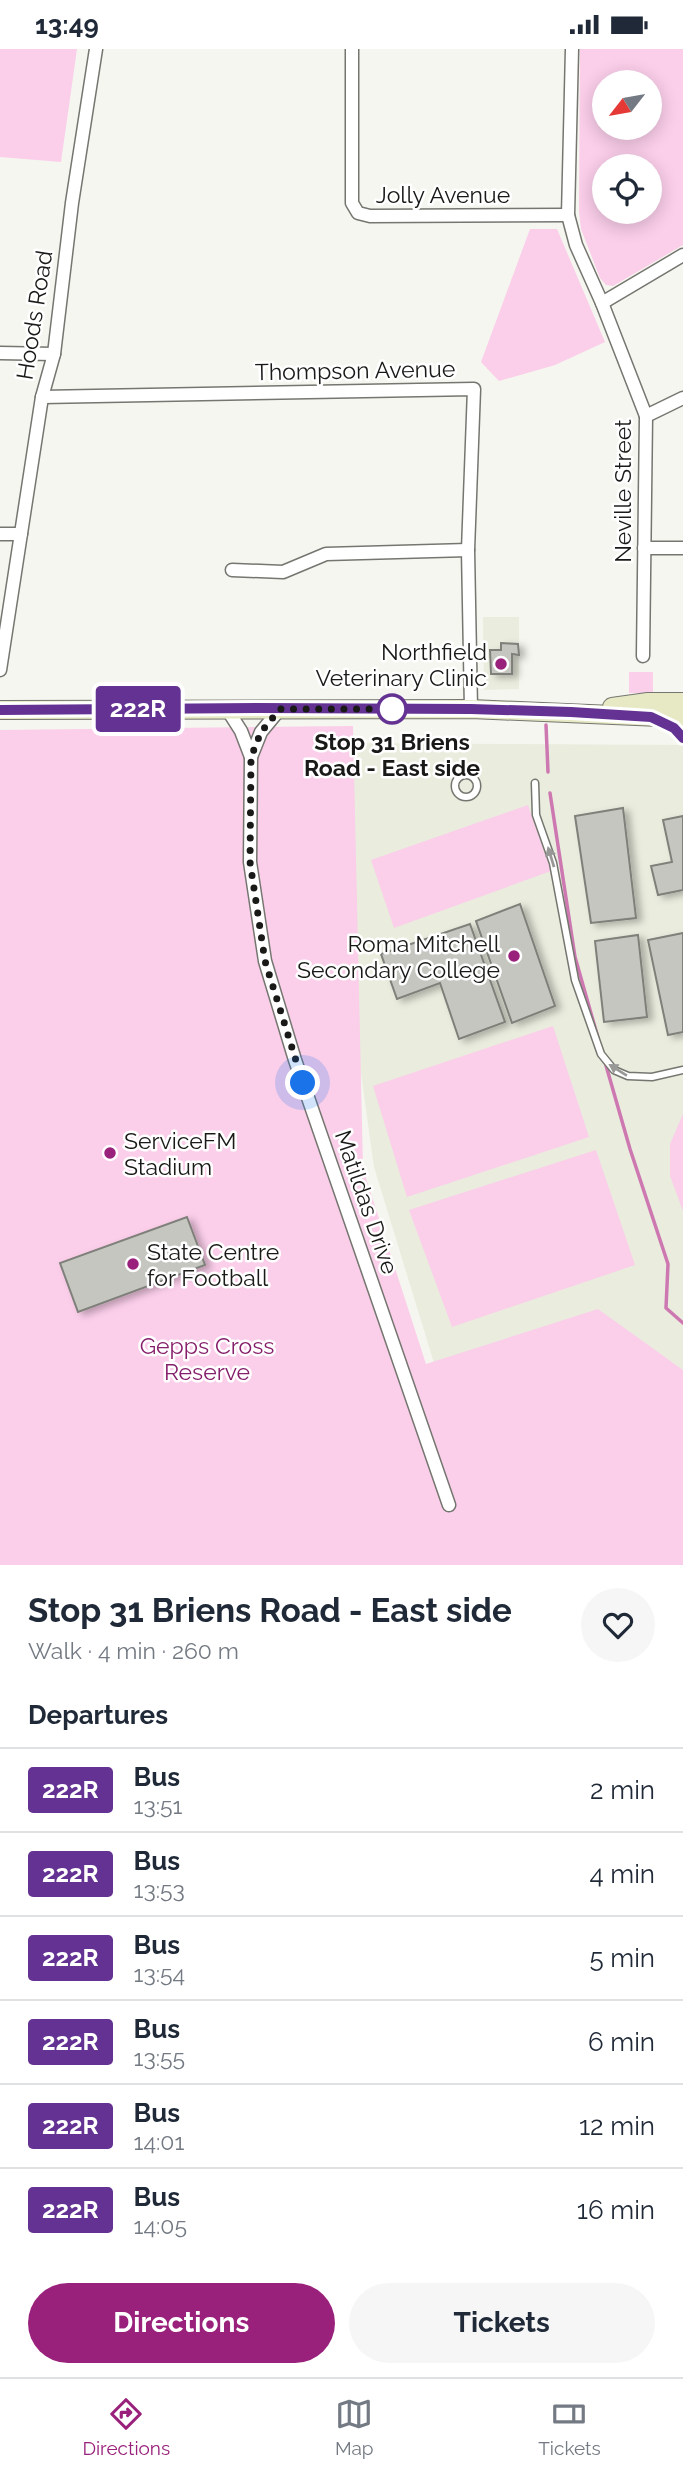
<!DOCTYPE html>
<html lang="en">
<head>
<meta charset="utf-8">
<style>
	:root { --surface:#fff; --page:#f6f6f7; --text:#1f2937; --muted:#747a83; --line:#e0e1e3; --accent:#99217b }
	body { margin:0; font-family:Raleway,sans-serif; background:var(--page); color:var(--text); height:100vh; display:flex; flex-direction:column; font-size:26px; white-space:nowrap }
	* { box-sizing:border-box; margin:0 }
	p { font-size:23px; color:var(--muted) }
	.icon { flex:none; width:38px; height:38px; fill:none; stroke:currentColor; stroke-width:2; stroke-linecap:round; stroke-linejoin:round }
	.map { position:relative; height:1516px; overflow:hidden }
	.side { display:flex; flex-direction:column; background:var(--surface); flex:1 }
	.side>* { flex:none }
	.badge { padding:0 14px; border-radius:5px; font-size:24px; line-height:46px }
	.needle { width:46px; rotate:239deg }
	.tools { position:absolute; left:592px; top:21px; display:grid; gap:14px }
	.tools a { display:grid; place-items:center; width:70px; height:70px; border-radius:50%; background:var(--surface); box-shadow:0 4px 18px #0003; font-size:35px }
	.you { position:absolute; width:35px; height:35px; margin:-18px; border:5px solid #fff; border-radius:50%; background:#1a73e8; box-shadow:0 0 0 10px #1a73e833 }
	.map>.badge { position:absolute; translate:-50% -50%; box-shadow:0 0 0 4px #fff }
	h2 { padding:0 28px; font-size:26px; line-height:63px }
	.round { display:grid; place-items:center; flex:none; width:74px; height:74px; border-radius:37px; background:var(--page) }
	.overview { display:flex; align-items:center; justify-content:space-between; height:119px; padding:0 28px }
	h1 { font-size:33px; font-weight:700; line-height:52px }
	.action { display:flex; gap:14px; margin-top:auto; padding:14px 28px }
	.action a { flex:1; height:80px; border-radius:42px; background:var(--accent); color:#fff; font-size:28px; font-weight:700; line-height:80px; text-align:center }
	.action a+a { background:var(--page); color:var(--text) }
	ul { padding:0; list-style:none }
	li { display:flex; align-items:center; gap:21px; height:84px; padding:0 28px; border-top:2px solid var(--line) }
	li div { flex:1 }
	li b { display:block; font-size:26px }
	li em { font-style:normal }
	li .badge { min-width:77px; font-weight:700; text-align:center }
	.status { display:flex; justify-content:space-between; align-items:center; height:49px; padding:0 35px; background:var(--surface); direction:ltr }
	.status svg { height:19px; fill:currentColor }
	.tab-bar { display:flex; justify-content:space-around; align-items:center; height:98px; border-top:2px solid var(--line); background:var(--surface); font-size:19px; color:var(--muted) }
	.tab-bar a { display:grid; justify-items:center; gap:4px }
	.tab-bar .on { color:var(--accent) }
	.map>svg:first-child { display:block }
	.built { fill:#eaecde }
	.green { fill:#fbceea; fill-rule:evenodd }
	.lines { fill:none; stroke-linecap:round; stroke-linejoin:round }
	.stream { stroke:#ce78b2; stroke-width:3.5 }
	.building { fill:#c5c6c0; stroke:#7f807a; stroke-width:2; filter:url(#shadow) }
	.service-casing { stroke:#757670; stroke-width:9 }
	.minor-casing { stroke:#757670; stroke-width:15 }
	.secondary-casing { stroke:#757670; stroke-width:20 }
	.service { stroke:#fff; stroke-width:6 }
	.minor { stroke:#fff; stroke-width:12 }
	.secondary { stroke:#e6e9c4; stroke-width:18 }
	.oneway { fill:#989897 }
	.line-casing { stroke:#fff; stroke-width:16 }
	.line { stroke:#633293; stroke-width:10 }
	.walk { stroke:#191917; stroke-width:7; stroke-dasharray:0 12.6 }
	.poi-dot { fill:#99217b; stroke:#fff; stroke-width:2.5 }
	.stop-dot { fill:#fff; stroke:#633293; stroke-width:3.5 }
	.labels { text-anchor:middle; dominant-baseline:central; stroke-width:5; stroke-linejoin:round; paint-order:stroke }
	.street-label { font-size:23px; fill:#191917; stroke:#fff }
	.poi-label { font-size:23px; fill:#191917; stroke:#fff; text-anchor:end }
	.stop-label { font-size:23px; font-weight:bold; fill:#191917; stroke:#fff }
	.park-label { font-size:23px; fill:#861f6b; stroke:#fff }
</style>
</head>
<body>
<div class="status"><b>13:49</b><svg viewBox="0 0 49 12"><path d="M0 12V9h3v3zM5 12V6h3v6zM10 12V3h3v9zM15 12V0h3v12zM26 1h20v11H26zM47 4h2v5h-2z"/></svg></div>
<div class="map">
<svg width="683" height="1516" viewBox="0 0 683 1516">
	<defs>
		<filter id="shadow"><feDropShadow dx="5.5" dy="3" stdDeviation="3.5" flood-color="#0004"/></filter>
	</defs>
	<rect width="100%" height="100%" fill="#f5f6ef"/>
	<g class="built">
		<polygon points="483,568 519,568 519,640 484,641"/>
		<polygon points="315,694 683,696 683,1321 603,1265 434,1314 374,1118"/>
	</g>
	<g class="green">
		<polygon points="0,0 77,0 61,113 0,108"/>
		<path d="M580 0H683V196L613 237 606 236 600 229 581 180 579 163ZM604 33H649V79H604ZM604 117H649V163H604Z"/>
		<polygon points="530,180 557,180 605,293 555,316 499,332 481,313"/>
		<rect x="629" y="623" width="24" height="21"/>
		<polygon points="353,677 363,1120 426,1315 598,1260 683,1321 683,1516 0,1516 0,681"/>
		<polygon points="528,756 551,822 394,879 371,811"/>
		<polygon points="553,977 589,1088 407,1148 373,1037"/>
		<polygon points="683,1065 683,1162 670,1127 670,1095"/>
		<polygon points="596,1101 635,1216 452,1278 409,1161"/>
	</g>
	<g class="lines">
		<g class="stream">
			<polyline points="546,676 548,723"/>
			<polyline points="550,744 575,908 598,989"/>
			<polyline points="605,1013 630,1100 668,1215 666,1259 683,1274"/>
		</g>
	</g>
	<g class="building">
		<polygon points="501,594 518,595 519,606 512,605 512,625 491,625 490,601 501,601"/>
		<polygon points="623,759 636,869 591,874 575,767"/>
		<polygon points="683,767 683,841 658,846 651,817 672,813 663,771"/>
		<polygon points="520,855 555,957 512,974 476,872"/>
		<polygon points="470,875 505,973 459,990 440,934 397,950 381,905"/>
		<polygon points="683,884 683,983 668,986 648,891"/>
		<polygon points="638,886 647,968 604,973 595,892"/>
		<polygon points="187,1168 205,1216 78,1263 60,1214"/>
	</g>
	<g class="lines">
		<defs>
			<g id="service">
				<polyline points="665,675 674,679 683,689"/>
				<circle cx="466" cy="737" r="11"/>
				<polyline points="535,734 536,766 553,814 575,931 601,1005 614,1021 628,1027 652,1028 683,1021"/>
			</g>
			<g id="minor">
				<polyline points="352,0 352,154 358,164 370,167 568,166"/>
				<polyline points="572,0 568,166 576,196 602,254 646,367 643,607"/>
				<polyline points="602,254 683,206"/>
				<polyline points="0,304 54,305"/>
				<polyline points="42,348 474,340 468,501 471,660"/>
				<polyline points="646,367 683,349"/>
				<polyline points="0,485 21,485"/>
				<polyline points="644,499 683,499"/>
				<polyline points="232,521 283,523 326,505 468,501"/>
				<polyline points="0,621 42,348 54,305 72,154 96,0"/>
				<polyline points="227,660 241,682 251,708"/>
				<polyline points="280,660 261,683 251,708 250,813 265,912 295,1011 449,1456"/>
			</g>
			<g id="secondary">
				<polyline points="612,658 648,653 683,653"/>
				<polyline points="0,661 471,660 683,669"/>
			</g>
		</defs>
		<use href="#service" class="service-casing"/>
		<use href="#minor" class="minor-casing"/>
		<use href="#secondary" class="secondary-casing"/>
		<use href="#service" class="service"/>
		<use href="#minor" class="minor"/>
		<use href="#secondary" class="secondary"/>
	</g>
	<defs><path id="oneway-solid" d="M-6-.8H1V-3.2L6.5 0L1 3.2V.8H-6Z" transform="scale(1.75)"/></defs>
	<g class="oneway">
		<use href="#oneway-solid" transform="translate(551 808) rotate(-107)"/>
		<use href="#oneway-solid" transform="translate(618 1021) rotate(-148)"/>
	</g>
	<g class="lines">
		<defs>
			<polyline id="line" points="0,661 258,659 471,660 571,663 651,668 674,679 683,689"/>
		</defs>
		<use href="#line" class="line-casing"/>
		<use href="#line" class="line"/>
		<polyline class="walk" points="303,1034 265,912 250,813 251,708 261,683 280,660 392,660"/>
	</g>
	<g class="poi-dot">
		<circle cx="501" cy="615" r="7"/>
		<circle cx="514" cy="907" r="7"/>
		<circle cx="110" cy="1104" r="7"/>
		<circle cx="133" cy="1215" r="7"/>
	</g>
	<circle class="stop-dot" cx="392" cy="660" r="14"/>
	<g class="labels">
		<g class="street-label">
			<text x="443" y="145">Jolly Avenue</text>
			<text transform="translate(34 266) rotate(-81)">Hoods Road</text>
			<text transform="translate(355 321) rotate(-1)">Thompson Avenue</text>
			<text transform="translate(622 442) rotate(-90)">Neville Street</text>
			<text transform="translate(367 1153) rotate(71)">Matildas Drive</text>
		</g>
		<g class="poi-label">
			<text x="487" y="602">Northfield<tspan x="487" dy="26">Veterinary Clinic</tspan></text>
			<text x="500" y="894">Roma Mitchell<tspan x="500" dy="26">Secondary College</tspan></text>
			<text x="124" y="1091" text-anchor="start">ServiceFM<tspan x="124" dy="26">Stadium</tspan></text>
			<text x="147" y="1202" text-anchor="start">State Centre<tspan x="147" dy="26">for Football</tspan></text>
		</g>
		<g class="stop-label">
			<text x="392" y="692">Stop 31 Briens<tspan x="392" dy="26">Road - East side</tspan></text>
		</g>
		<g class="park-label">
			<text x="207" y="1296">Gepps Cross<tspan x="207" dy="26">Reserve</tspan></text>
		</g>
	</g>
</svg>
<div class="tools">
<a><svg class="needle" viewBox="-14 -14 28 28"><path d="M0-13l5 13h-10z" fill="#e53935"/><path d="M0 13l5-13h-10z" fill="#747a83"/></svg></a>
<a><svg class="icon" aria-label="locate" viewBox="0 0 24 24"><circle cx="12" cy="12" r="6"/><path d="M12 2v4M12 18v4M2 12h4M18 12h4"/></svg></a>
</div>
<div class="you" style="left:303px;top:1034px"></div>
<b class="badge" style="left:138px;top:660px;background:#633293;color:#fff">222R</b>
</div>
<section class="side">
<div class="overview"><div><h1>Stop 31 Briens Road - East side</h1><p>Walk · 4 min · 260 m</p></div><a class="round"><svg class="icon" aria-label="heart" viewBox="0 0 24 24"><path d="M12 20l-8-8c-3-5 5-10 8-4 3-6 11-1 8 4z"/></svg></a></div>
<h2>Departures</h2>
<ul>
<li><span class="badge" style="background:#633293;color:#fff">222R</span><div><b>Bus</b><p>13:51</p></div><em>2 min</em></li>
<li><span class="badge" style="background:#633293;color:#fff">222R</span><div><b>Bus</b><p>13:53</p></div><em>4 min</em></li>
<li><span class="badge" style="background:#633293;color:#fff">222R</span><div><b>Bus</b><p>13:54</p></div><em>5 min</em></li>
<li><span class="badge" style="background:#633293;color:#fff">222R</span><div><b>Bus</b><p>13:55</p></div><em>6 min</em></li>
<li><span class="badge" style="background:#633293;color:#fff">222R</span><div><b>Bus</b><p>14:01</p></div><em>12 min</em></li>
<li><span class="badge" style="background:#633293;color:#fff">222R</span><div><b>Bus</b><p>14:05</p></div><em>16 min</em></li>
</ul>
<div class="action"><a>Directions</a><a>Tickets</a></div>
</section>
<nav class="tab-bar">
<a class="on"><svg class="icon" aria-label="directions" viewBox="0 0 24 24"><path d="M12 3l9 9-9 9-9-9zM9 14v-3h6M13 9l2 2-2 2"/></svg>Directions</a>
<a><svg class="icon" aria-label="map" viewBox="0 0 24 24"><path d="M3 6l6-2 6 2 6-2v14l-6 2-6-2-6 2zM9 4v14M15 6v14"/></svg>Map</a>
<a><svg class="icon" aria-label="tickets" viewBox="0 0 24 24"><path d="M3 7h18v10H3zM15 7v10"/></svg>Tickets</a>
</nav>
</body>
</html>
